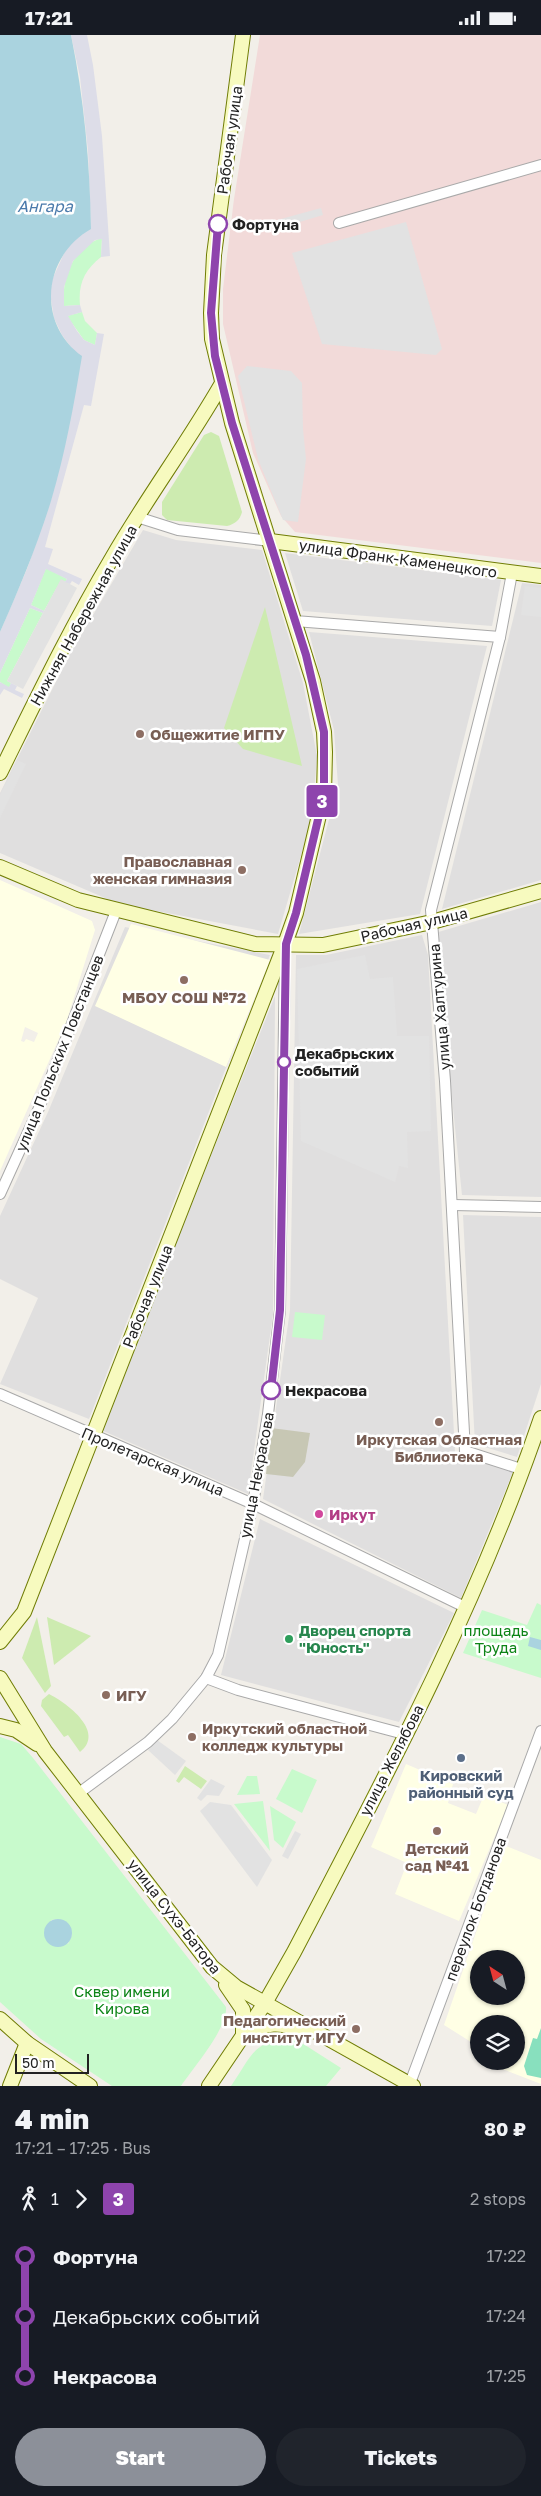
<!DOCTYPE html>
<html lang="en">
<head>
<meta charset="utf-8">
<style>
	:root { --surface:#171b24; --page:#20242c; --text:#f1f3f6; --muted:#9ea1a6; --accent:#8c9099 }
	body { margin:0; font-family:"Golos Text",sans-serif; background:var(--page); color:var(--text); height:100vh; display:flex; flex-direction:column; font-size:19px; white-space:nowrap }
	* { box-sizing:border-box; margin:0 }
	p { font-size:16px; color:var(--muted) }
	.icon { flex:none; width:28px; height:28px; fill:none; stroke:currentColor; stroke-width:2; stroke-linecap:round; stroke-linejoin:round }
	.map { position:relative; height:2051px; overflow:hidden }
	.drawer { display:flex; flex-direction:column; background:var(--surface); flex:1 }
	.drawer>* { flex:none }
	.badge { padding:0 10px; border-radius:4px; font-size:18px; line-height:32px }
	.needle { width:32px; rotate:324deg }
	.buttons { position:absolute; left:470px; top:1915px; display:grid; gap:10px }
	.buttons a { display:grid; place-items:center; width:55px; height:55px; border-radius:50%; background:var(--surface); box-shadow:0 1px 4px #0004; font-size:25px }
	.scale { position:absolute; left:15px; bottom:12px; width:74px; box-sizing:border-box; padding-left:5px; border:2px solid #222; border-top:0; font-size:14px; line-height:18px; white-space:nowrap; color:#222; -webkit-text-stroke:4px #fff; paint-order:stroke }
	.map>.badge { position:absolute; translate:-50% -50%; box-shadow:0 0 0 2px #fff }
	.legs { display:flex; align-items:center; gap:8px; height:55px; padding:0 15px; font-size:16px }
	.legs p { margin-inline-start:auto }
	.overview { display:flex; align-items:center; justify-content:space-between; height:85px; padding:0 15px }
	h1 { font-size:28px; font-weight:800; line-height:38px }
	.primary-button { display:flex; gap:10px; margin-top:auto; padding:10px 15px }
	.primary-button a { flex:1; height:58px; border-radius:30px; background:var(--accent); color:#fff; font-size:20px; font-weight:800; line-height:58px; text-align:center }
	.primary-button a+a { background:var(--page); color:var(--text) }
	ul { padding:0 15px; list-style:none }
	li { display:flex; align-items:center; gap:18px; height:60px; font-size:19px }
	li i { display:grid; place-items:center; width:8px; height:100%; margin:0 6px; background:currentColor }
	li i::after { content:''; width:12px; height:12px; margin:-6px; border:4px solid; border-radius:50%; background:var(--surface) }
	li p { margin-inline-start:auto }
	li:first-child i { background:linear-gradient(#0000 50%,currentColor 0) }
	li:last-child i { background:linear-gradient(currentColor 50%,#0000 0) }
	.status { display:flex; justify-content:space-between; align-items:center; height:35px; padding:0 25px; background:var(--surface); direction:ltr }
	.status svg { height:14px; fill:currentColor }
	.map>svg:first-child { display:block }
	.residential { fill:#e0dfdf }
	.commercial { fill:#f2dad9 }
	.education { fill:#ffffe5; fill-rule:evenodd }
	.construction { fill:#c7c7b4 }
	.grass { fill:#cdebb0 }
	.park { fill:#c8facc; fill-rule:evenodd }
	.pitch { fill:#88e0be }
	.parking { fill:#e2e2e2 }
	.plaza { fill:#dddde8 }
	.water { fill:#aad3df }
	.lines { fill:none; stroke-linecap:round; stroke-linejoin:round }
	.street-casing { stroke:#a9a9a9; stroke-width:12 }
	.secondary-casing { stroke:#707d05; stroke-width:16 }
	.street { stroke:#fff; stroke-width:10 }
	.secondary { stroke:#f7fabf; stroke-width:14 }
	.line-1-casing { stroke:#fff; stroke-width:11 }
	.line-1 { stroke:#8e44ad; stroke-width:8 }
	.stop-1-dot { fill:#fff; stroke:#8e44ad; stroke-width:2.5 }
	.education-dot { fill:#8d6e63; stroke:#fff; stroke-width:2 }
	.hotel-dot { fill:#d1479c; stroke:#fff; stroke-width:2 }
	.leisure-dot { fill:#2e9e5b; stroke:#fff; stroke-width:2 }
	.service-dot { fill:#5c6f8a; stroke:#fff; stroke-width:2 }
	.labels { text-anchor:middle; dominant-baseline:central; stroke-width:5; stroke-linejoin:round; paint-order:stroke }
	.street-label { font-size:15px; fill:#222; stroke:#fff }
	.stop-label { font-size:15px; font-weight:bold; fill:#222; stroke:#fff; text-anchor:start }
	.education-label { font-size:15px; font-weight:bold; fill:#785e54; stroke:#fff; text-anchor:start }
	.hotel-label { font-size:15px; font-weight:bold; fill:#b23c85; stroke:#fff; text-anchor:start }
	.leisure-label { font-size:15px; font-weight:bold; fill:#27864d; stroke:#fff; text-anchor:start }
	.park-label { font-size:15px; fill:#0c8416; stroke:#fff }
	.service-label { font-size:15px; font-weight:bold; fill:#4e5e75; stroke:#fff }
	.water-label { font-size:16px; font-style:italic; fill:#4a7aab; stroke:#fff }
</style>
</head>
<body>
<div class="status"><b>17:21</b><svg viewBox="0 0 49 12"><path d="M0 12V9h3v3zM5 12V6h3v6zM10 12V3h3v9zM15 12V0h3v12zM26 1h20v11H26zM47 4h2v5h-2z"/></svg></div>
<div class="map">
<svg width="541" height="2051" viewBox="0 0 541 2051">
	<rect width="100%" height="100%" fill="#f2efe9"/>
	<g class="residential">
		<polygon points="143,495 176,505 262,515 303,648 317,721 312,783 278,899 119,869 0,818 0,758 69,621"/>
		<polygon points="285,518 501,545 492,591 303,576"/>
		<polygon points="522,548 541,550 541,845 442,874"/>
		<polygon points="309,597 487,611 420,879 299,899 338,750 334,695"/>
		<polygon points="541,867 541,1162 462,1160 435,898"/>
		<polygon points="125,892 270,920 89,1384 0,1349 38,1263 0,1244 0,1181 48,1077"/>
		<polygon points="422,900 428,920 455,1417 513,1437 461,1563 263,1464 290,1275 296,920 326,920"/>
		<polygon points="275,961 273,1279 248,1459 101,1395"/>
		<polygon points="463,1180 541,1182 541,1349 517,1422 475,1409"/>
		<polygon points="260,1484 454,1578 399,1687 221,1640"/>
	</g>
	<polygon class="commercial" points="260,0 541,0 541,528 295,497 281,481 253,418 223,289 223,254 234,164"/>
	<g class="education">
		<path d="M0 845 92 886 95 895 66 988 0 1136ZM25 992 38 998 34 1007 26 1004 24 1007 21 1006Z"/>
		<polygon points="131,889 270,925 226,1032 95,971"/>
		<polygon points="406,1729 453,1749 448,1768 476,1779 484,1760 508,1770 459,1886 395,1859 407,1828 371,1812"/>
		<path d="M506 1811 541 1825V2049L482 2026H516V1989H479V2012L444 1990ZM479 1924H516V1961H479Z"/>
	</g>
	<polygon class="construction" points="271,1393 310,1398 305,1427 293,1442 266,1439"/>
	<g class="grass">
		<path d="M211 397 219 401 242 477C240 485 235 489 227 491L167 485 162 480V467L204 400Z"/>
		<polygon points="265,572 302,731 243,714 224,693"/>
		<polygon points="37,1582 51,1651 45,1658 22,1623"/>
		<polygon points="47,1582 91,1601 54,1630"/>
		<path d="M49 1659C67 1668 106 1697 80 1717L68 1700 64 1702 41 1671 42 1665Z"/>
		<polygon points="185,1731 207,1746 201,1754 184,1742 179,1748 176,1746"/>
	</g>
	<g class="park">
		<path d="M102 203 101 222C85 235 78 248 80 270L64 271C61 244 73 211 102 203Z"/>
		<polygon points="82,277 85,286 97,298 95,310 84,305 67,281"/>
		<polygon points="46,533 67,544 65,547 61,545 44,576 31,570"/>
		<polygon points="30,573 43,578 7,646 11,648 9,653 0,647 0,638"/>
		<polygon points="295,1277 325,1280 322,1305 292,1302"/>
		<polygon points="537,1568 541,1570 541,1643 463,1618 482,1575 527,1590"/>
		<path d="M0 1702 21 1709 33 1723 226 1972C228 1993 193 2033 181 2051H112L41 2004 0 1967ZM59 1884 72 1900 68 1909 51 1885Z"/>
		<polygon points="292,1734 317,1745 302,1778 276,1764"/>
		<polygon points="247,1741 257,1741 260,1759 237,1760"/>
		<polygon points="263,1766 270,1816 234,1769"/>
		<polygon points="270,1771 296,1787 283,1813 274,1805"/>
		<path d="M294 2003 341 2033 326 2051H231C253 2019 252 2006 294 2003Z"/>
	</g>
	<polygon class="pitch" points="541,1993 541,2043 527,2040 524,2031 533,2003 537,2004"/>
	<g class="parking">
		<polygon points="321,173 323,180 273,195 270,187"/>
		<polygon points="406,187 442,314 436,320 322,309 292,218"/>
		<polygon points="247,331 291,336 302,348 303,394 306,424 298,487 283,485 258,424 238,341"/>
		<polygon points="61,544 77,553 23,654 7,646"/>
		<polygon points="525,551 541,553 541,582 521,580"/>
		<polygon points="17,725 26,729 0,783 0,760"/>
		<polygon points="365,920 370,944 393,942 397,1001 429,1001 431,1096 407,1097 408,1133 399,1131 395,1147 301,1106 297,934"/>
		<polygon points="157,1705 186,1726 175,1740 148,1715"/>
		<polygon points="211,1744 225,1751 219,1761 207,1760 201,1766 197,1763"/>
		<polygon points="210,1767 231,1770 272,1825 257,1852 200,1776"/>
		<polygon points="295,1796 301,1799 288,1824 282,1821"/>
	</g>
	<g class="plaza">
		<polygon points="71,0 87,0 93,30 102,101 110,221 101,222 102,204 95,205 73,226 64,252 64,271 80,270 82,277 68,281 77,296 84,305 95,310 97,298 104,299 91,371 84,370 45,512 53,514 48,529 82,544 79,550 72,546 70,549 65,547 67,544 46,534 31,570 44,576 43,578 30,573 0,638 0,597 27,534 51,465 74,316 62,300 54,283 50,258 52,245 66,214 80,200 91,193 88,116 80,42"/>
		<polygon points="0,647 9,652 11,648 17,651 15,655 24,659 22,663 4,654 0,660"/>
	</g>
	<g class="water">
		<path d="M0 0H71C84 64 90 128 91 194 43 221 36 288 82 321 74 370 65 419 51 466 37 511 19 554 0 597Z"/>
		<polygon points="530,1602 541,1605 541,1615 528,1611"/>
		<circle cx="58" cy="1898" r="14"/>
	</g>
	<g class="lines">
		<defs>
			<g id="street">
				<polyline points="339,188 541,130"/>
				<polyline points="137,482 178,495 270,506"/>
				<polyline points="512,538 500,602 431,875 445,1046 465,1416 524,1435"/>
				<polyline points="295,586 500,602"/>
				<polyline points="0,1159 39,1073 116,876"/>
				<polyline points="453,1170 541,1172"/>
				<polyline points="0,1359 253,1469 467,1573"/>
				<polyline points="206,1643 238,1655 404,1699"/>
				<polyline points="79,1758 148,1707 172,1684 206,1643 218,1620 253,1469 268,1379 280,1275 285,915"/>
				<polyline points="409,2051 541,1696"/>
			</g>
			<g id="secondary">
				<polyline points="270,506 541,541"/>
				<path d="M0 738C36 665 71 592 112 523 146 464 187 409 221 350"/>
				<polyline points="0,832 78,865 255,909 323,910 432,887 541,856"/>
				<polyline points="0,1607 24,1577 285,909 296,878 324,759 325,717 324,697 313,646 232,388 212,304 211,278 214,220 243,0"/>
				<polyline points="0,1643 45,1716 212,1932 236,1952 413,2051"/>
				<polyline points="0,1691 16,1695 37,1709"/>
				<polyline points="226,1950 243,1975 243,2000"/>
				<polyline points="0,1984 27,2008 90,2051"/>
				<path d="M245 2001C266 1987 280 1986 303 1997"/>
				<polyline points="10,2051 27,2008"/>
				<path d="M209 2051 265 1968 294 1917C385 1743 478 1569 541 1383"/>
			</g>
		</defs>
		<use href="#street" class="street-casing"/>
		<use href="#secondary" class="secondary-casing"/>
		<use href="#street" class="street"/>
		<use href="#secondary" class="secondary"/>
	</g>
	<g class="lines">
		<defs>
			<polyline id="line-1" points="218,189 211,278 215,321 232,388 306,620 324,697 324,759 296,878 286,909 280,1275 271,1355"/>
		</defs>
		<use href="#line-1" class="line-1-casing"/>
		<use href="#line-1" class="line-1"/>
	</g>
	<g class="stop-1-dot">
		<circle cx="218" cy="189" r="9"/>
		<circle cx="284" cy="1027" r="6"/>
		<circle cx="271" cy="1355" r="9"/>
	</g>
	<g class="education-dot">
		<circle cx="140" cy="699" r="5"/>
		<circle cx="242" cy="835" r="5"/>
		<circle cx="184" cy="945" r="5"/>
		<circle cx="439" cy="1387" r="5"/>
		<circle cx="106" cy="1660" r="5"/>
		<circle cx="192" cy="1702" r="5"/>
		<circle cx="437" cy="1796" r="5"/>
		<circle cx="356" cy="1994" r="5"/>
	</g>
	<circle class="hotel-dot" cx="319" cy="1479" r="5"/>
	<circle class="leisure-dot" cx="289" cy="1604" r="5"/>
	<circle class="service-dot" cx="461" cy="1723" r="5"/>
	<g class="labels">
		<g class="street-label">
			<text transform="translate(229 105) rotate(-82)">Рабочая улица</text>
			<text transform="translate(398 523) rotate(8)">улица Франк-Каменецкого</text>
			<text transform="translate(83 580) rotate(-61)">Нижняя Набережная улица</text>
			<text transform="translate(414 889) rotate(-13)">Рабочая улица</text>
			<text transform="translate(439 972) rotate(-95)">улица Халтурина</text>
			<text transform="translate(59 1018) rotate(-68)">улица Польских Повстанцев</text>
			<text transform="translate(147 1261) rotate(-68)">Рабочая улица</text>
			<text transform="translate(153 1426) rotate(23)">Пролетарская улица</text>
			<text transform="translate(256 1440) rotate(-79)">улица Некрасова</text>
			<text transform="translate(391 1725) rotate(-63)">улица Желябова</text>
			<text transform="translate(475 1874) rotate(-70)">переулок Богданова</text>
			<text transform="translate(175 1881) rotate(52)">улица Сухэ-Батора</text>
		</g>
		<g class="stop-label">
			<text x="232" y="189">Фортуна</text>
			<text x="295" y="1018">Декабрьских<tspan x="295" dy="17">событий</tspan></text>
			<text x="285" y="1355">Некрасова</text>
		</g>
		<g class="education-label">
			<text x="150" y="699">Общежитие ИГПУ</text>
			<text x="232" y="826" text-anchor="end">Православная<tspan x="232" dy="17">женская гимназия</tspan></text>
			<text x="184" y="962" text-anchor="middle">МБОУ СОШ №72</text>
			<text x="439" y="1404" text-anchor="middle">Иркутская Областная<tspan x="439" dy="17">Библиотека</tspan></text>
			<text x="116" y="1660">ИГУ</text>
			<text x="202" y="1693">Иркутский областной<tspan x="202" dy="17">колледж культуры</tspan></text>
			<text x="437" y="1813" text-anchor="middle">Детский<tspan x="437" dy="17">сад №41</tspan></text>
			<text x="346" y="1985" text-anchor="end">Педагогический<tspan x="346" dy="17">институт ИГУ</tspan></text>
		</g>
		<g class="hotel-label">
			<text x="329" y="1479">Иркут</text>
		</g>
		<g class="leisure-label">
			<text x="299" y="1595">Дворец спорта<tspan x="299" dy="17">"Юность"</tspan></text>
		</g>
		<g class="park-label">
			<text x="496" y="1595">площадь<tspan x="496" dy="17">Труда</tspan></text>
			<text x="122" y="1956">Сквер имени<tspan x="122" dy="17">Кирова</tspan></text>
		</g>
		<g class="service-label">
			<text x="461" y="1740">Кировский<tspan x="461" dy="17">районный суд</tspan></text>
		</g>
		<g class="water-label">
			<text x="45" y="171">Ангара</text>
		</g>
	</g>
</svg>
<div class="buttons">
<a><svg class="needle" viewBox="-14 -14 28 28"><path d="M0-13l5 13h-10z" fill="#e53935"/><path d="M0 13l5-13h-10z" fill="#9ea1a6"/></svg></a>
<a><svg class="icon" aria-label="layers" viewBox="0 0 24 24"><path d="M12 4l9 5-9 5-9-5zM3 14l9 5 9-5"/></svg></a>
</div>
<div class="scale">50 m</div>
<b class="badge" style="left:322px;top:766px;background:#8e44ad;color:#fff">3</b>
</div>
<section class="drawer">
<div class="overview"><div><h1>4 min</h1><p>17:21 – 17:25 · Bus</p></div><b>80 ₽</b></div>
<div class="legs"><svg class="icon" aria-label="walk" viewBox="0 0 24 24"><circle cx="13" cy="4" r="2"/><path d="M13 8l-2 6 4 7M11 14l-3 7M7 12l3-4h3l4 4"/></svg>1<svg class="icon" aria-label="forward" viewBox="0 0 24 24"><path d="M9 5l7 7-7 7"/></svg><b class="badge" style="background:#8e44ad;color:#fff">3</b><p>2 stops</p></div>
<ul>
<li><i style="color:#8e44ad"></i><b>Фортуна</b><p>17:22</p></li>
<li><i style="color:#8e44ad"></i><span>Декабрьских событий</span><p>17:24</p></li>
<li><i style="color:#8e44ad"></i><b>Некрасова</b><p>17:25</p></li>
</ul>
<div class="primary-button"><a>Start</a><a>Tickets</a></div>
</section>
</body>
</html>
